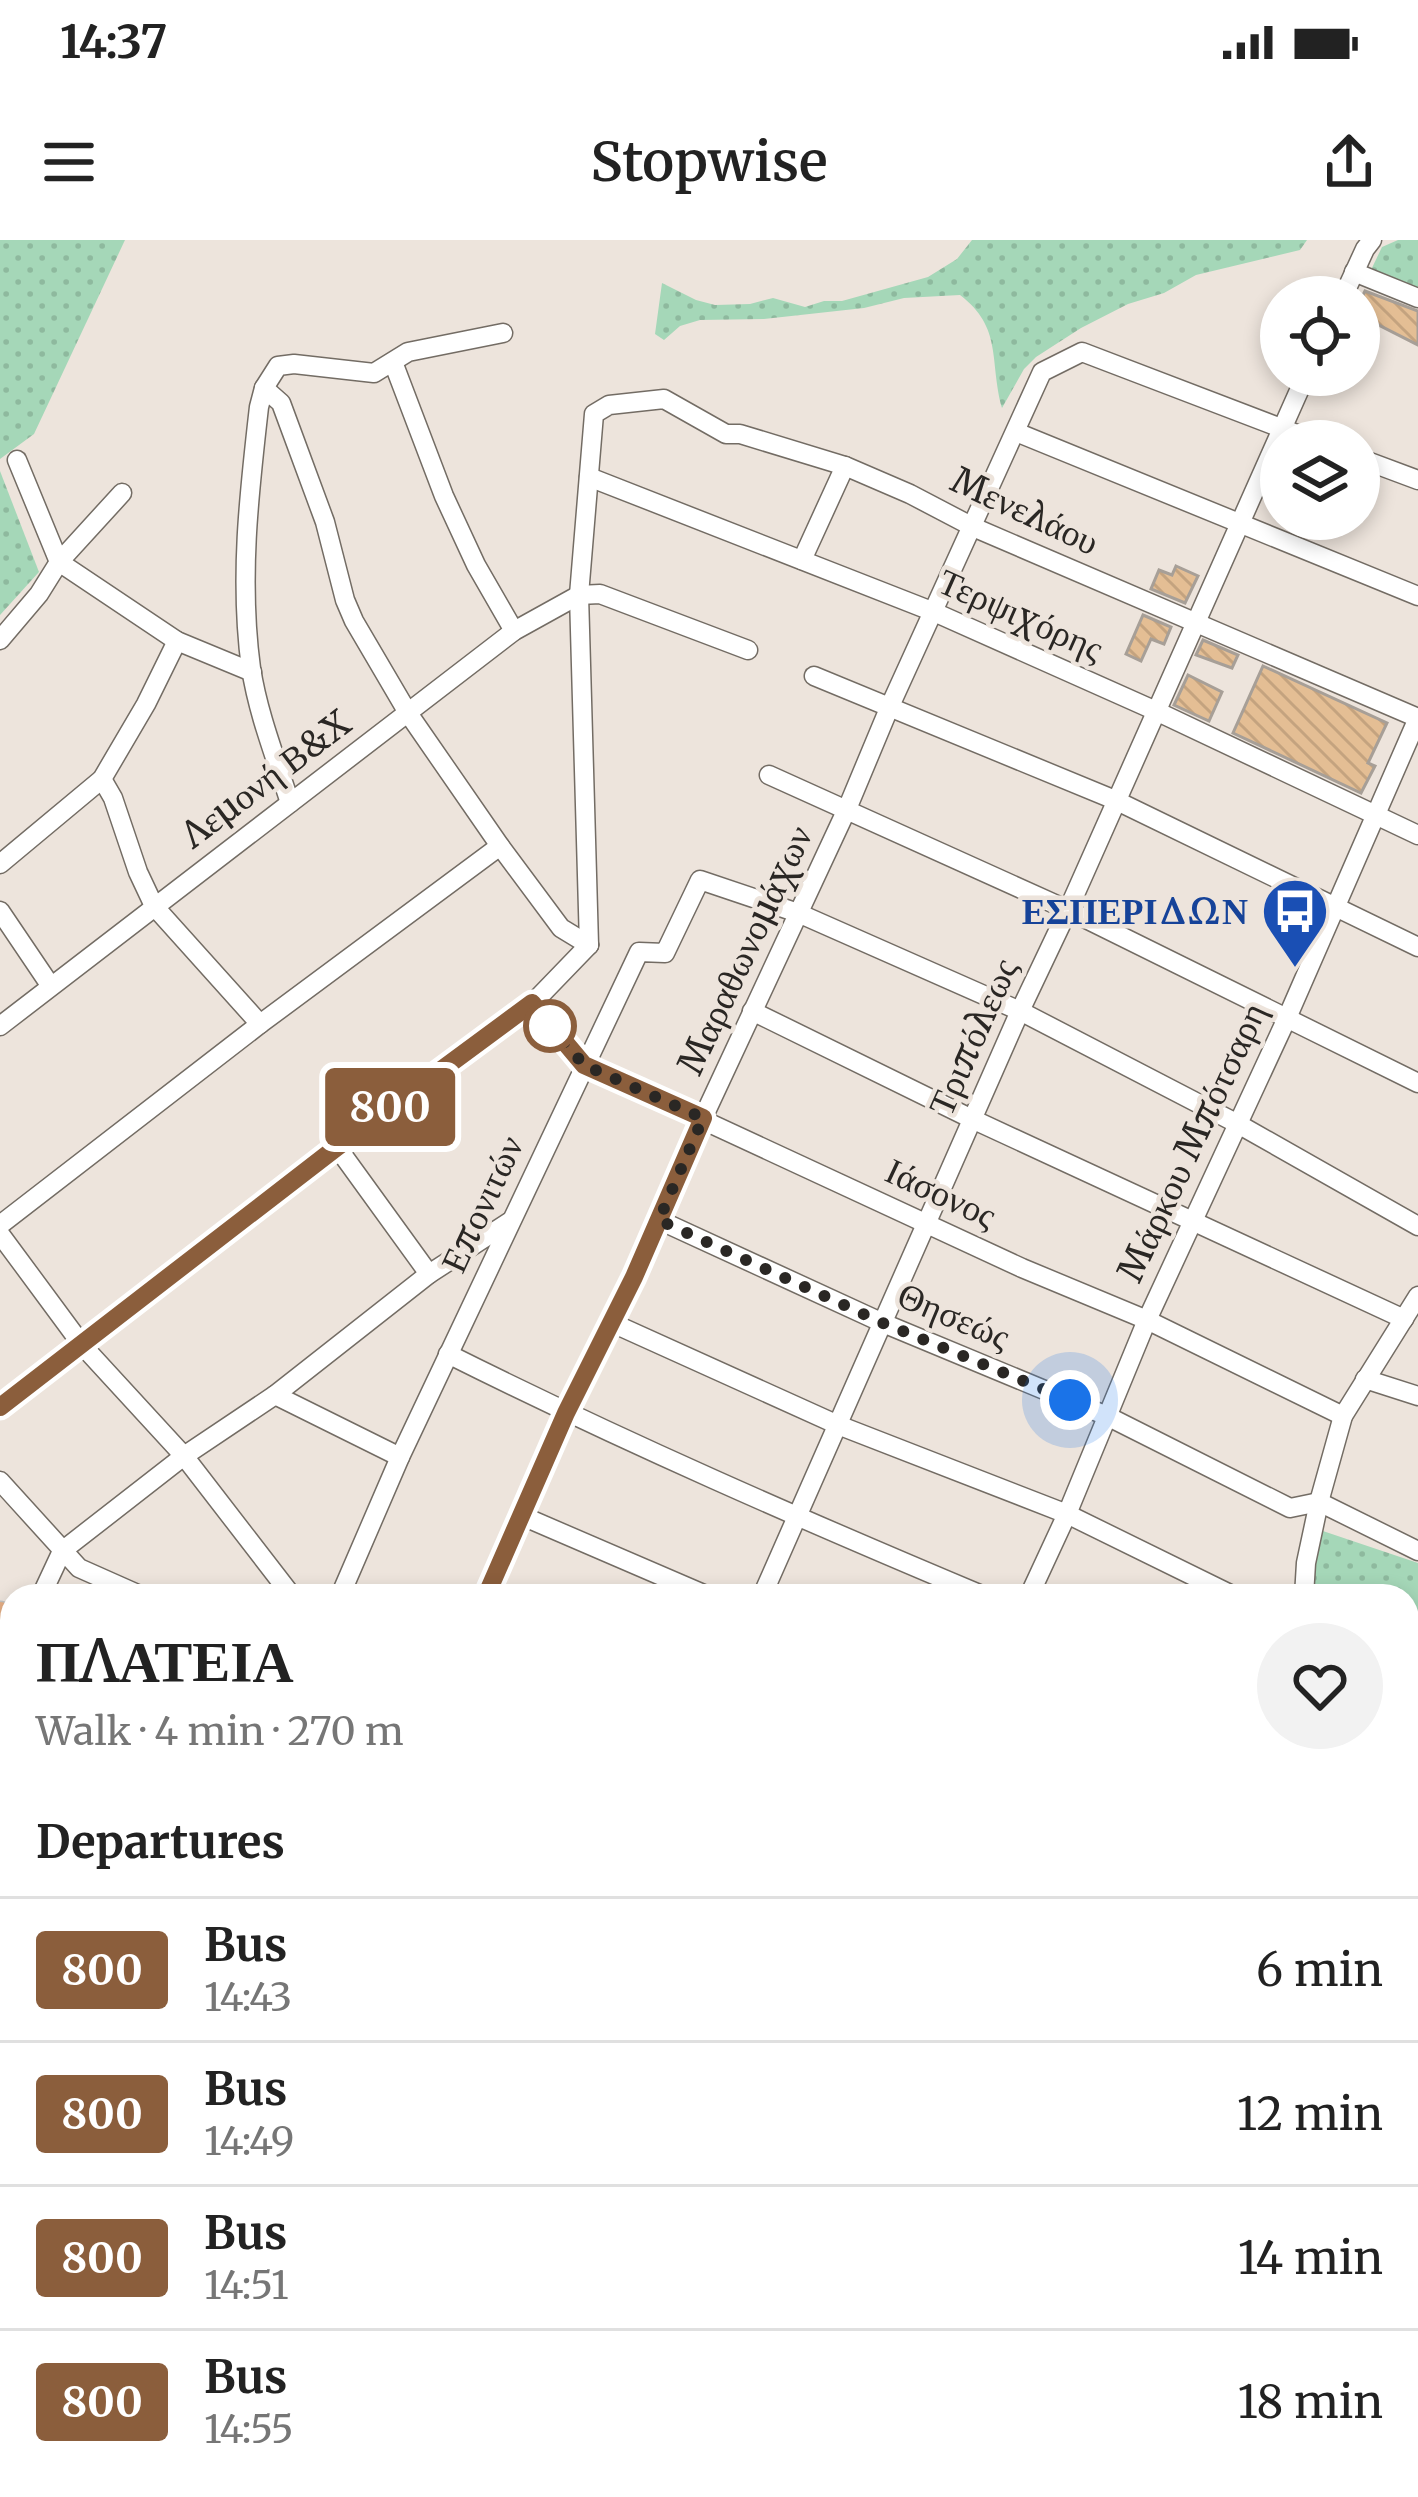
<!DOCTYPE html>
<html lang="en">
<head>
<meta charset="utf-8">
<style>
	:root { --surface:#fff; --page:#f2f2f2; --text:#222; --muted:#767676; --line:#e0e0e0 }
	body { margin:0; font-family:Merriweather,serif; background:var(--page); color:var(--text); height:100vh; display:flex; flex-direction:column; font-size:45px; white-space:nowrap }
	* { box-sizing:border-box; margin:0 }
	p { font-size:39px; color:var(--muted) }
	.icon { flex:none; width:66px; height:66px; fill:none; stroke:currentColor; stroke-width:2; stroke-linecap:round; stroke-linejoin:round }
	.map { position:relative; flex:1; overflow:hidden }
	.sheet { position:absolute; left:0px; top:1344px; width:1419px; height:915px; display:flex; flex-direction:column; background:var(--surface); border-radius:36px 36px 0 0; box-shadow:0 6px 18px #0003 }
	.sheet>* { flex:none }
	.badge { padding:0 24px; border-radius:9px; font-size:42px; line-height:78px }
	.controls { position:absolute; left:1260px; top:36px; display:grid; gap:24px }
	.controls a { display:grid; place-items:center; width:120px; height:120px; border-radius:50%; background:var(--surface); box-shadow:0 6px 18px #0003; font-size:60px }
	.you { position:absolute; width:60px; height:60px; margin:-30px; border:9px solid #fff; border-radius:50%; background:#1a73e8; box-shadow:0 0 0 18px #1a73e833 }
	.map>.badge { position:absolute; translate:-50% -50%; box-shadow:0 0 0 6px #fff }
	h2 { padding:0 36px; font-size:45px; line-height:108px }
	.round { display:grid; place-items:center; flex:none; width:126px; height:126px; border-radius:63px; background:var(--page) }
	.overview { display:flex; align-items:center; justify-content:space-between; height:204px; padding:0 36px }
	h1 { font-size:57px; font-weight:600; line-height:90px }
	ul { padding:0; list-style:none }
	li { display:flex; align-items:center; gap:36px; height:144px; padding:0 36px; border-top:3px solid var(--line) }
	li div { flex:1 }
	li b { display:block; font-size:45px }
	li em { font-style:normal }
	li .badge { min-width:132px; font-weight:700; text-align:center }
	.status { display:flex; justify-content:space-between; align-items:center; height:84px; padding:0 60px; background:var(--surface); direction:ltr }
	.status svg { height:33px; fill:currentColor }
	header { display:flex; justify-content:space-between; align-items:center; height:156px; padding:0 36px; background:var(--surface); font-size:54px; font-weight:600 }
	.map>svg:first-child { display:block }
	.park { fill:url(#park-dots) }
	.building { fill:url(#building-back-hatch); stroke:#a79f97; stroke-width:3 }
	.lines { fill:none; stroke-linecap:round; stroke-linejoin:round }
	.minor-casing { stroke:#736c64; stroke-width:21 }
	.major-casing { stroke:#c3c3c2; stroke-width:27 }
	.minor { stroke:#fff; stroke-width:18 }
	.major { stroke:#e7b086; stroke-width:24 }
	.line-casing { stroke:#fff; stroke-width:27 }
	.line { stroke:#8b5e3c; stroke-width:18 }
	.walk { stroke:#2a2724; stroke-width:12; stroke-dasharray:0 21.6 }
	.stop-dot { fill:#fff; stroke:#8b5e3c; stroke-width:6 }
	.labels { text-anchor:middle; dominant-baseline:central; stroke-width:9; stroke-linejoin:round; paint-order:stroke }
	.street-label { font-size:36px; fill:#2a2724; stroke:#ede4dc }
	.transit-label { font-size:36px; font-weight:bold; fill:#164399; stroke:#ede4dc; text-anchor:end }
</style>
</head>
<body>
<div class="status"><b>14:37</b><svg viewBox="0 0 49 12"><path d="M0 12V9h3v3zM5 12V6h3v6zM10 12V3h3v9zM15 12V0h3v12zM26 1h20v11H26zM47 4h2v5h-2z"/></svg></div>
<header><svg class="icon" aria-label="menu" viewBox="0 0 24 24"><path d="M4 6h16M4 12h16M4 18h16"/></svg>Stopwise<svg class="icon" aria-label="share" viewBox="0 0 24 24"><path d="M12 15V3M7 8l5-5 5 5M5 13v7h14v-7"/></svg></header>
<div class="map">
<svg width="1418" height="2257" viewBox="0 0 1418 2257">
	<defs>
		<pattern id="park-dots" width="8" height="8" patternUnits="userSpaceOnUse" patternTransform="scale(3)"><rect width="8" height="8" fill="#a5d7b8"/><path d="M2 2h.1M6 6h.1" fill="none" stroke="#8eb99e" stroke-width="1.8" stroke-linecap="round"/></pattern>
		<pattern id="building-back-hatch" width="6" height="6" patternUnits="userSpaceOnUse" patternTransform="scale(3)"><rect width="6" height="6" fill="#e4be94"/><path d="M-1 5l2 2M0 0l6 6M5-1l2 2" fill="none" stroke="#c4a37f"/></pattern>
	</defs>
	<rect width="100%" height="100%" fill="#ede4dc"/>
	<g class="park">
		<polygon points="0,0 125,0 34,194 0,219"/>
		<path d="M972 0H1307L1300 10 1196 35 1164 53 1128 64 1081 88 1036 117 1024 129 1002 168C989 120 1003 88 960 55L904 58 864 68 764 79 700 80 680 86 664 100 655 94 662 43 696 60 715 65 750 64 773 58 805 67 824 61H842L928 37 957 19Z"/>
		<polygon points="1398,0 1418,0 1418,49 1371,30 1382,7"/>
		<polygon points="0,231 39,332 0,375"/>
		<polygon points="1314,1288 1418,1323 1418,1377 1407,1414 1407,1356 1312,1356"/>
	</g>
	<g class="building">
		<polygon points="1365,51 1418,71 1418,105 1359,75 1359,63"/>
		<polygon points="1176,326 1198,336 1185,363 1151,349 1159,330 1172,335"/>
		<polygon points="1143,375 1171,387 1164,404 1151,399 1141,421 1126,414"/>
		<polygon points="1203,400 1238,415 1232,428 1196,415"/>
		<polygon points="1263,426 1387,483 1368,523 1375,526 1361,553 1233,493"/>
		<polygon points="1188,435 1222,452 1209,481 1174,465"/>
	</g>
	<g class="lines">
		<defs>
			<g id="minor">
				<polyline points="1354,32 1418,58"/>
				<polyline points="1343,57 1365,9 1372,0"/>
				<polyline points="393,122 444,256 476,325 514,391"/>
				<polyline points="264,148 281,163 325,282 345,360 354,381 408,473 500,606 561,688 589,705"/>
				<polyline points="1016,192 1418,356"/>
				<polyline points="1359,218 1418,240"/>
				<polyline points="17,220 59,322 177,401 252,432"/>
				<polyline points="589,237 934,372 1156,471 1418,595"/>
				<polyline points="802,320 845,226"/>
				<polyline points="0,400 39,354 59,322 122,253"/>
				<polyline points="814,436 1115,560 1418,707"/>
				<polyline points="769,535 1068,670 1418,843"/>
				<polyline points="102,539 113,558 138,632 154,666 260,784"/>
				<path d="M290 563C276 519 258 474 251 428 239 340 249 254 259 167L264 148 278 126 294 124 374 133 408 112 503 93"/>
				<polyline points="0,624 102,539 146,464 177,401"/>
				<polyline points="0,671 50,745"/>
				<polyline points="589,705 579,355 594,174 609,165 664,159 726,194 740,194 845,226 910,254 973,287 1418,478"/>
				<polyline points="533,763 584,825 1022,1028 1147,1080 1343,1176"/>
				<polyline points="752,771 972,879 1404,1079"/>
				<polyline points="0,786 514,391 579,355 600,354 748,410"/>
				<polyline points="337,907 429,1034"/>
				<polyline points="659,980 883,1083 1107,1176 1290,1268 1319,1262 1418,1311"/>
				<polyline points="0,985 260,784 500,606"/>
				<polyline points="0,994 82,1105 184,1216 292,1356"/>
				<polyline points="610,1082 838,1185 1067,1274 1234,1356"/>
				<path d="M448 1114C624 1202 803 1280 984 1356"/>
				<polyline points="1365,1139 1418,1156"/>
				<polyline points="275,1155 400,1217"/>
				<polyline points="0,1167 337,907 533,763 589,705"/>
				<polyline points="0,1241 79,1328 142,1356"/>
				<polyline points="520,1275 708,1356"/>
				<polyline points="41,1356 62,1311 184,1216 275,1155 429,1034 509,982"/>
				<polyline points="340,1356 400,1217 639,712 665,713 700,640 798,673 1020,771 1238,884 1418,986"/>
				<polyline points="486,1356 566,1173 634,1037 703,878 847,569 890,466 1042,132 1082,112 1315,201"/>
				<polyline points="762,1356 1020,771 1068,670 1306,135"/>
				<polyline points="1029,1356 1067,1274 1147,1080 1287,778 1418,478"/>
				<polyline points="1304,1356 1306,1323 1319,1262 1343,1176 1418,1056"/>
				<polyline points="0,1443 12,1436"/>
				<polyline points="1407,1454 1418,1417"/>
				<polyline points="0,1623 12,1616"/>
				<polyline points="0,1767 12,1787"/>
				<polyline points="1407,1856 1418,1851"/>
				<polyline points="1407,1976 1418,1972"/>
				<polyline points="0,1994 12,1993"/>
				<polyline points="1407,2037 1418,2038"/>
				<polyline points="1407,2054 1418,2083"/>
				<polyline points="1407,2141 1418,2142"/>
				<polyline points="0,2157 12,2156"/>
				<polyline points="0,2182 12,2202"/>
				<polyline points="1407,2227 1418,2223"/>
				<polyline points="0,2238 12,2236"/>
				<polyline points="39,2247 45,2257"/>
				<polyline points="288,2247 294,2257"/>
				<polyline points="557,2247 563,2257"/>
				<polyline points="891,2247 897,2257"/>
				<polyline points="1005,2257 1028,2247"/>
				<polyline points="1328,2257 1354,2247"/>
			</g>
			<g id="major">
				<polyline points="0,1374 12,1379"/>
				<polyline points="0,1412 12,1417"/>
				<polyline points="1407,1675 1418,1671"/>
				<polyline points="1407,1703 1418,1699"/>
			</g>
		</defs>
		<use href="#minor" class="minor-casing"/>
		<use href="#major" class="major-casing"/>
		<use href="#minor" class="minor"/>
		<use href="#major" class="major"/>
	</g>
	<g class="lines">
		<defs>
			<polyline id="line" points="0,1167 337,907 532,763 584,825 703,878 634,1037 566,1173 486,1356"/>
		</defs>
		<use href="#line" class="line-casing"/>
		<use href="#line" class="line"/>
		<polyline class="walk" points="550,786 584,825 703,878 659,980 883,1083 1070,1160"/>
	</g>
	<defs>
		<symbol id="bus-pin" viewBox="-11 -11 22 30"><path d="M0 17L-7.5 6A9.5 9.5 0 1 1 7.5 6Z" fill="#1a4fb4" stroke="#ede4dc"/><path d="M-5-6H5V4H4V6H2V4H-2V6H-4V4H-5ZM-3.5-4V0h7V-4ZM-3.5 1.2v1.5H-2V1.2ZM2 1.2v1.5H3.5V1.2Z" fill="#fff"/></symbol>
	</defs>
	<g fill-rule="evenodd">
		<use href="#bus-pin" x="1257" y="633" width="76" height="104"/>
	</g>
	<circle class="stop-dot" cx="550" cy="786" r="24"/>
	<g class="labels">
		<g class="street-label">
			<text transform="translate(1025 271) rotate(25)">Μενελάου</text>
			<text transform="translate(1021 375) rotate(24)">Τερψιχόρης</text>
			<text transform="translate(266 539) rotate(-37)">Λεμονή Β&amp;Χ</text>
			<text transform="translate(745 710) rotate(-65)">Μαραθωνομάχων</text>
			<text transform="translate(973 797) rotate(-66)">Τριπόλεως</text>
			<text transform="translate(1192 902) rotate(-65)">Μάρκου Μπότσαρη</text>
			<text transform="translate(941 953) rotate(25)">Ιάσονος</text>
			<text transform="translate(482 964) rotate(-65)">Επονιτών</text>
			<text transform="translate(954 1076) rotate(23)">Θησεώς</text>
		</g>
		<g class="transit-label">
			<text x="1248" y="671">ΕΣΠΕΡΙΔΩΝ</text>
		</g>
	</g>
</svg>
<div class="controls">
<a><svg class="icon" aria-label="locate" viewBox="0 0 24 24"><circle cx="12" cy="12" r="6"/><path d="M12 2v4M12 18v4M2 12h4M18 12h4"/></svg></a>
<a><svg class="icon" aria-label="layers" viewBox="0 0 24 24"><path d="M12 4l9 5-9 5-9-5zM3 14l9 5 9-5"/></svg></a>
</div>
<div class="you" style="left:1070px;top:1160px"></div>
<b class="badge" style="left:390px;top:867px;background:#8b5e3c;color:#fff">800</b>
<section class="sheet">
<div class="overview"><div><h1>ΠΛΑΤΕΙΑ</h1><p>Walk · 4 min · 270 m</p></div><a class="round"><svg class="icon" aria-label="heart" viewBox="0 0 24 24"><path d="M12 20l-8-8c-3-5 5-10 8-4 3-6 11-1 8 4z"/></svg></a></div>
<h2>Departures</h2>
<ul>
<li><span class="badge" style="background:#8b5e3c;color:#fff">800</span><div><b>Bus</b><p>14:43</p></div><em>6 min</em></li>
<li><span class="badge" style="background:#8b5e3c;color:#fff">800</span><div><b>Bus</b><p>14:49</p></div><em>12 min</em></li>
<li><span class="badge" style="background:#8b5e3c;color:#fff">800</span><div><b>Bus</b><p>14:51</p></div><em>14 min</em></li>
<li><span class="badge" style="background:#8b5e3c;color:#fff">800</span><div><b>Bus</b><p>14:55</p></div><em>18 min</em></li>
</ul>
</section>
</div>
</body>
</html>
